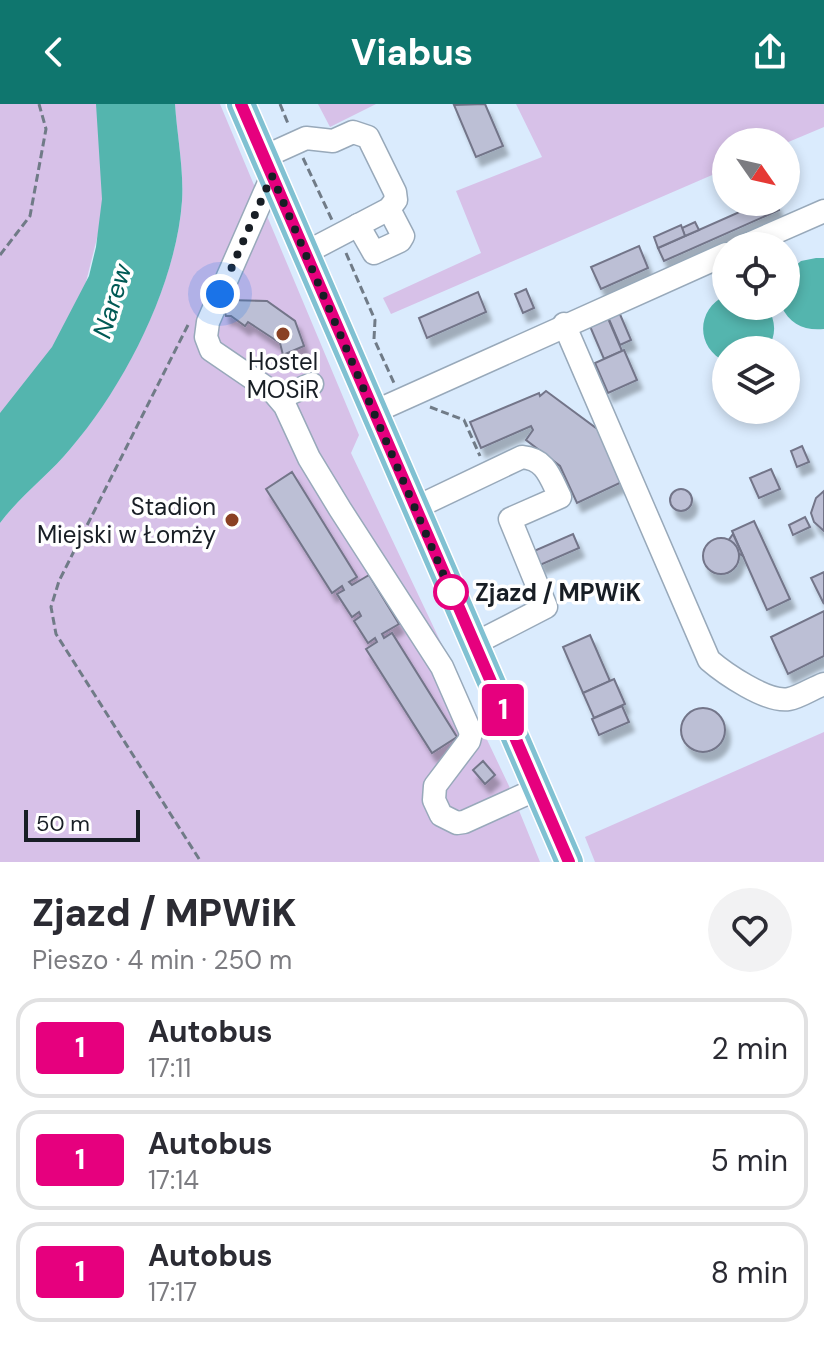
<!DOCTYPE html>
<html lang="pl">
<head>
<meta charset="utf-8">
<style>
	:root { --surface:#fff; --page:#f2f2f3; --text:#2b2b33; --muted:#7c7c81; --line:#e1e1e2; --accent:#0f766e }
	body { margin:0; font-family:"DM Sans",sans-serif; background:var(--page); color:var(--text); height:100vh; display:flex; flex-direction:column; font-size:30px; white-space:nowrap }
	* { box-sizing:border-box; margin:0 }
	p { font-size:26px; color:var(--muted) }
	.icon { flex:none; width:44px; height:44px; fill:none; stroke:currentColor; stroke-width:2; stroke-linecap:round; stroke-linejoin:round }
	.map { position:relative; height:758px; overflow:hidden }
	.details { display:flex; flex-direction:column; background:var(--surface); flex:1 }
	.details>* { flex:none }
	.badge { padding:0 16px; border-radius:6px; font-size:28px; line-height:52px }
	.needle { width:52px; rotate:124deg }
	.buttons { position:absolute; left:712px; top:24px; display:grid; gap:16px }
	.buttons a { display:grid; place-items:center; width:88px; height:88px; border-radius:50%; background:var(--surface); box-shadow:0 4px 12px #0003; font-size:40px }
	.scale { position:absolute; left:24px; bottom:20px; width:116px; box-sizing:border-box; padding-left:8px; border:4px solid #181e25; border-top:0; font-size:22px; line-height:28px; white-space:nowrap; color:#181e25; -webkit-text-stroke:6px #fff; paint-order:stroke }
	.you { position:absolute; width:40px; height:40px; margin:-20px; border:6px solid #fff; border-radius:50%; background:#1a73e8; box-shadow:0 0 0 12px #1a73e833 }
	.map>.badge { position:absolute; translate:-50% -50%; box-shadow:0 0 0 4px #fff }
	.round { display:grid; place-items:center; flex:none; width:84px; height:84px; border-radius:42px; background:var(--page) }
	.headline { display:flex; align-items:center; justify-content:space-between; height:136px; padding:0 32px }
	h1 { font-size:38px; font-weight:800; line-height:60px }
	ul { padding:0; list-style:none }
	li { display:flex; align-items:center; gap:24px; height:100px; margin:0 16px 12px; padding:0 16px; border:4px solid var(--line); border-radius:24px }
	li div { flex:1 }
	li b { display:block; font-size:30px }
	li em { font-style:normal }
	li .badge { min-width:88px; font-weight:700; text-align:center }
	header { display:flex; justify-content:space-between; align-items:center; height:104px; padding:0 32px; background:var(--accent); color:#fff; font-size:36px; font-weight:800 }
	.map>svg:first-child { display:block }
	.green { fill:#d7c1e8 }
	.water { fill:#54b5ae }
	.building { fill:#bcbfd5; stroke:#737589; stroke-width:2; filter:url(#shadow) }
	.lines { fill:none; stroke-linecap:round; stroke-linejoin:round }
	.minor-casing { stroke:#98a9ba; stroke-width:25 }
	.major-casing { stroke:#fff; stroke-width:31 }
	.path { stroke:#707b87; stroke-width:3; stroke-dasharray:8 4; stroke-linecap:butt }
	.minor { stroke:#fff; stroke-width:22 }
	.major { stroke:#80c1d2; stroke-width:28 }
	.line-casing { stroke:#fff; stroke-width:18 }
	.line { stroke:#e6007e; stroke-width:12 }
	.walk { stroke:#181e25; stroke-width:8; stroke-dasharray:0 14.4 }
	.poi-dot { fill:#8a4124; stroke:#fff; stroke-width:3 }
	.stop-dot { fill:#fff; stroke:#e6007e; stroke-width:4 }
	.labels { text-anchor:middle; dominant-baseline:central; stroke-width:7; stroke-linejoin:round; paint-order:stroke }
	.poi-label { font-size:24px; fill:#181e25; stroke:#fff }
	.stop-label { font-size:24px; font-weight:bold; fill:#181e25; stroke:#fff; text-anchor:start }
	.water-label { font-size:26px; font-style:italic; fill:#005a55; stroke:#fff }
</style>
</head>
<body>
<header><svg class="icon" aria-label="back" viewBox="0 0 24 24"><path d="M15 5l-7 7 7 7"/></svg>Viabus<svg class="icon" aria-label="share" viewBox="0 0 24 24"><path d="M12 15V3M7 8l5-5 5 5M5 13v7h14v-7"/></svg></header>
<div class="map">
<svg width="824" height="758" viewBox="0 0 824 758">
	<defs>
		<filter id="shadow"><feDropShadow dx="5" dy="9" stdDeviation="2" flood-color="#0004"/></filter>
	</defs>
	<rect width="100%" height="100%" fill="#daebfd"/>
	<g class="green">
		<polygon points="0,0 108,0 106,98 82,194 39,275 0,319"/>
		<path d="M175 0H220L359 331 351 349 509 682 540 758H0V419C21 391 49 371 71 344 124 281 176 181 182 97 184 66 177 32 175 0Z"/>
		<polygon points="318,0 376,0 330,23"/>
		<polygon points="516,0 824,0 824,23 786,39 726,38 726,65 391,210 383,194 481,149 456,87 542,53"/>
		<polygon points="824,628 824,758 595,758 585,733"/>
	</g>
	<g class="water">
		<path d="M96 0H175C177 31 184 66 182 97 176 181 125 281 71 344 49 371 21 391 0 419V309L52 243 89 172 96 143 102 95Z"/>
		<path d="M816 154H824V225C804 227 790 220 781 202H786L787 169 801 157Z"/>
		<path d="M726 191V202H767C776 217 777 231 767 246H726V258C695 244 696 205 726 191Z"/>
	</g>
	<g class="building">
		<polygon points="485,0 503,42 476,53 454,1"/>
		<polygon points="762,98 775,98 779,106 664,157 658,144"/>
		<polygon points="695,118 699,126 685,132 682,124"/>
		<polygon points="681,121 685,132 658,144 654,133"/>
		<polygon points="639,142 648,164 601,185 591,163"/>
		<polygon points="526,185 534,204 523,209 515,190"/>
		<polygon points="478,188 486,208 427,234 419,214"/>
		<polygon points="227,196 267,197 295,217 304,242 283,251 280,239 248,218 245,222 231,212 226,212 224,206"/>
		<polygon points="619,208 631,236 620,241 608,213"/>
		<polygon points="607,212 622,247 604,255 589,220"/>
		<polygon points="624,246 637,276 608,289 595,259"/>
		<polygon points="546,287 604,330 624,377 577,399 560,362 526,336 533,326 531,322 481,344 470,318 539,289 540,292"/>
		<polygon points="802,342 809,358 797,363 791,347"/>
		<polygon points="771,365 780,385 759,394 750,374"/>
		<polygon points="292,368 357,473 349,478 352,481 369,471 399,520 382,530 384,534 392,529 457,633 432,649 366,545 377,538 375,534 368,539 354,517 361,512 359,508 352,513 337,490 344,486 342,482 332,489 266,385"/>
		<circle cx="681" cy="396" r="11"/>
		<polygon points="824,387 824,427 814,418 811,409 816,394"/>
		<polygon points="805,413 810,423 793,431 789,421"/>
		<polygon points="754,417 790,495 767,506 732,427"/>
		<polygon points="573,430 579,444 540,461 534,447"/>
		<polygon points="733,430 743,452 738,449 728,437"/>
		<circle cx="721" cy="452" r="18"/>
		<polygon points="824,468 824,500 811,474"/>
		<polygon points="824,507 824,552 788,570 771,533"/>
		<polygon points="590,531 610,577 583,589 563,543"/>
		<polygon points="614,575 625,600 594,614 583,589"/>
		<polygon points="622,602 629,618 599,631 592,615"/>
		<circle cx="703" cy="626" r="22"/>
		<polygon points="483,657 495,671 485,680 473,666"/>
	</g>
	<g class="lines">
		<defs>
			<g id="minor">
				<polyline points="264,53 306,34 333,37 353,28 368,33 395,88 396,96 389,105 305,149"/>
				<polyline points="272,72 208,218 206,233 211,246 274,289 285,302 309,354 340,405 442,563 471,629 469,637 435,682 434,696 441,711 457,719 464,718 537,685"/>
				<polyline points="358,121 374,149 400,137 403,132 389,105"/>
				<polyline points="744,142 824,107"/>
				<path d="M564 220 709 556C724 569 767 599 789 595 800 593 813 584 824 580"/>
				<polyline points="279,294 312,280"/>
				<polyline points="374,308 726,150"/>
				<path d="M415 404 522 353C546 355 550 373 560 393L510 415 546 503 474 540"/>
			</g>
			<polyline id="major" points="241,0 569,758"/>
		</defs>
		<use href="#minor" class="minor-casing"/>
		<use href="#major" class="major-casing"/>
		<g class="path">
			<polyline points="280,0 289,22"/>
			<polyline points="303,54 332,116"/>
			<polyline points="346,149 375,216 374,235 394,279"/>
			<polyline points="0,151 30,112 46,25 39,0"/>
			<polyline points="188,221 59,477 51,503 56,530 201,758"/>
			<polyline points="430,303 464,316 480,352"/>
		</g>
		<use href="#minor" class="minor"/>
		<use href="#major" class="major"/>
	</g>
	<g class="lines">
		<defs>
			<polyline id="line" points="241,0 569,758"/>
		</defs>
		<use href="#line" class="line-casing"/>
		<use href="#line" class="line"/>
		<polyline class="walk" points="220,190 272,72 451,488"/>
	</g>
	<g class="poi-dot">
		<circle cx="283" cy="230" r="8"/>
		<circle cx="232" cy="416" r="8"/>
	</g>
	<circle class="stop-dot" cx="451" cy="488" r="16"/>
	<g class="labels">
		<g class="poi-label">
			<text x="283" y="257">Hostel<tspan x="283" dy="28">MOSiR</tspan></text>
			<text x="216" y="402" text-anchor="end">Stadion<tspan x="216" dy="28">Miejski w Łomży</tspan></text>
		</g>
		<g class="stop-label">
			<text x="475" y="488">Zjazd / MPWiK</text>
		</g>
		<g class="water-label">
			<text transform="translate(112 197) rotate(-73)">Narew</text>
		</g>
	</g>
</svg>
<div class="buttons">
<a><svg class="needle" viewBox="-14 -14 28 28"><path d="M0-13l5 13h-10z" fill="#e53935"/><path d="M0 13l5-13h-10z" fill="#7c7c81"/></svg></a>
<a><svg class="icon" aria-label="locate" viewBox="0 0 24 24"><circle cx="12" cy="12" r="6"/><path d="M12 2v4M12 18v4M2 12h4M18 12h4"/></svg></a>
<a><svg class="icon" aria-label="layers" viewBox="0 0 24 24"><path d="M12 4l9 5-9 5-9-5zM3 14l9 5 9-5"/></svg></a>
</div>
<div class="scale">50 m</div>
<div class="you" style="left:220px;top:190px"></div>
<b class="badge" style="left:503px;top:606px;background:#e6007e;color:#fff">1</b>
</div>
<section class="details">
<div class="headline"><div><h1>Zjazd / MPWiK</h1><p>Pieszo · 4 min · 250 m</p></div><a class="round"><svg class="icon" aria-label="heart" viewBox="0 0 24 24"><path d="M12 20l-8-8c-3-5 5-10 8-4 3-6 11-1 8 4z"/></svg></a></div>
<ul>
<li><span class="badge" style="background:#e6007e;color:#fff">1</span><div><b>Autobus</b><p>17:11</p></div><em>2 min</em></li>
<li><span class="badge" style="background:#e6007e;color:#fff">1</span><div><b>Autobus</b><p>17:14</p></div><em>5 min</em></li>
<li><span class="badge" style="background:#e6007e;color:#fff">1</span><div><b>Autobus</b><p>17:17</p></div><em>8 min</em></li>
</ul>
</section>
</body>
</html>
